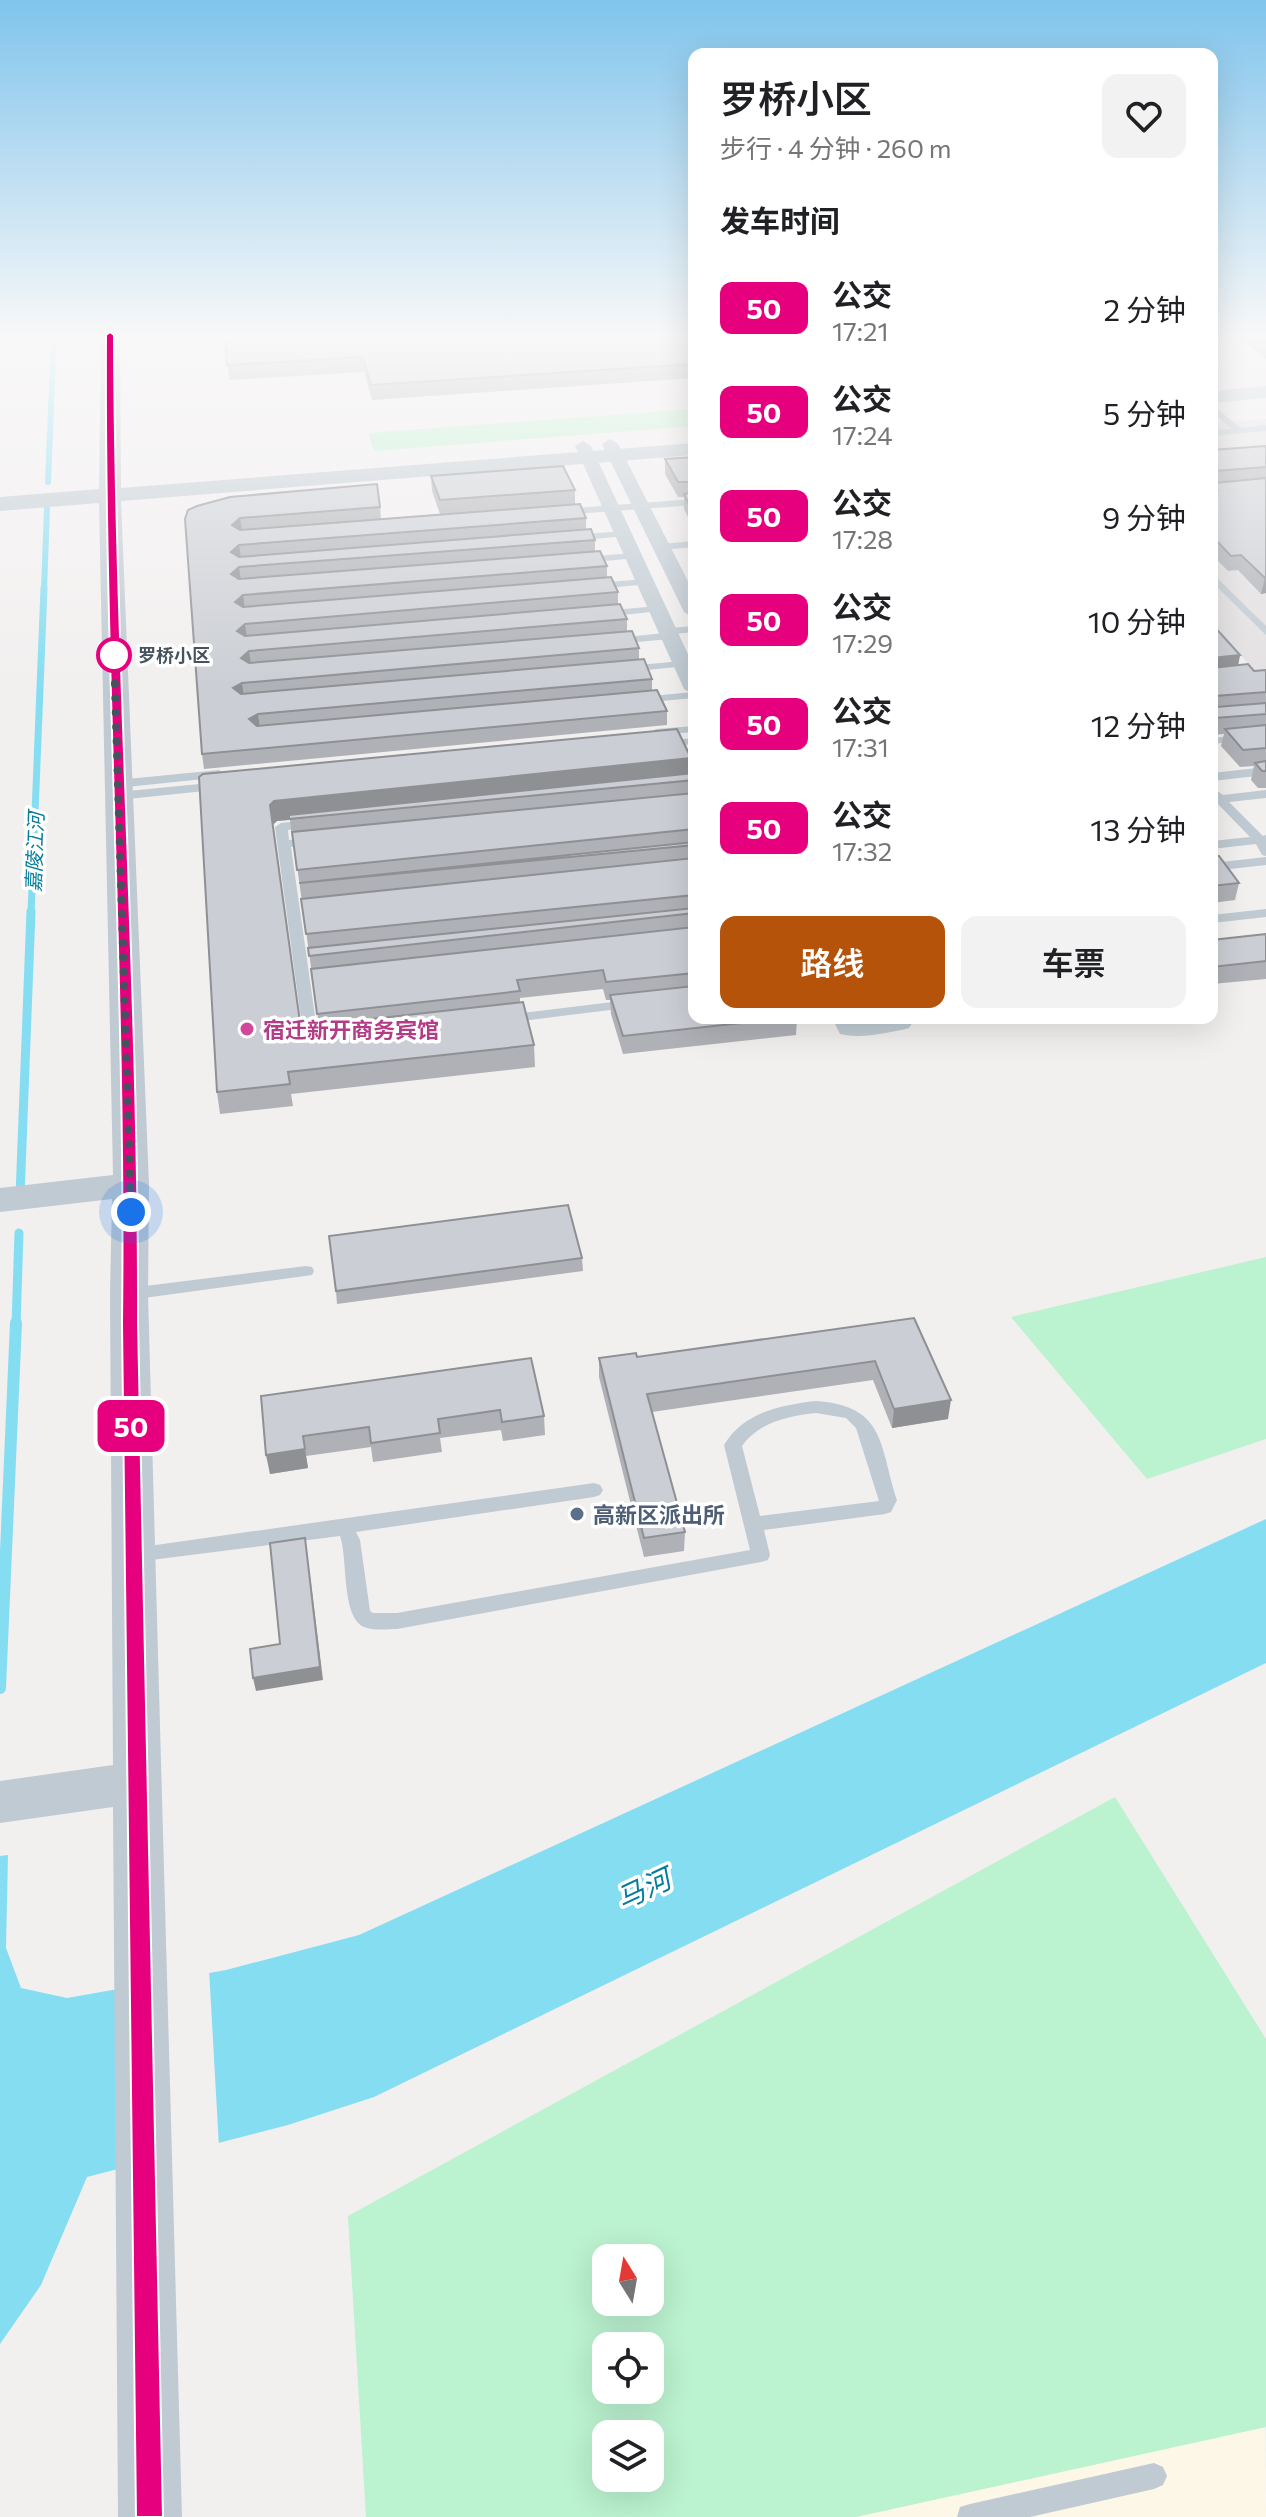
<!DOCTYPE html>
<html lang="zh">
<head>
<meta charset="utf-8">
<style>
	:root { --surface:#fff; --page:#f2f2f2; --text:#202124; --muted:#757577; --accent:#b45309 }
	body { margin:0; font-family:Commissioner,"Noto Sans SC",sans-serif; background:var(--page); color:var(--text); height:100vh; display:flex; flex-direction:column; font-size:30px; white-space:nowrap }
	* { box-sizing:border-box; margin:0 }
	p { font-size:26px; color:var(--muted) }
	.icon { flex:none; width:44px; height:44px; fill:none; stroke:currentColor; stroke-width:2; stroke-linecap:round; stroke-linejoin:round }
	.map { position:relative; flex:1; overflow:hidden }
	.panel { position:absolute; left:688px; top:48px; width:530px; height:976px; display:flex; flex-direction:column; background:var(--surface); border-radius:16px; box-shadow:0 8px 32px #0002 }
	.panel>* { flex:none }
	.badge { padding:0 16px; border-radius:12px; font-size:28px; line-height:52px }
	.needle { width:52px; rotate:349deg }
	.controls { position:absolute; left:592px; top:2244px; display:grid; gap:16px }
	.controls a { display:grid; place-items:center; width:72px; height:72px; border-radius:16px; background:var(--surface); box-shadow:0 8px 32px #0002; font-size:40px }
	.you { position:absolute; width:40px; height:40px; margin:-20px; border:6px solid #fff; border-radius:50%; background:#1a73e8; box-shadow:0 0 0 12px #1a73e833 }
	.map>.badge { position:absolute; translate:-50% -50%; box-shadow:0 0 0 4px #fff }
	h2 { padding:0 32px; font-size:30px; line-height:72px }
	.round { display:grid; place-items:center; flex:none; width:84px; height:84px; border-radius:16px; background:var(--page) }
	.summary { display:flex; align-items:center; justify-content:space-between; height:136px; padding:0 32px }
	h1 { font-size:38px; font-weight:600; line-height:60px }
	.action { display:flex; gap:16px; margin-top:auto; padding:16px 32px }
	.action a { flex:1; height:92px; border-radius:16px; background:var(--accent); color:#fff; font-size:32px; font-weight:600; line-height:92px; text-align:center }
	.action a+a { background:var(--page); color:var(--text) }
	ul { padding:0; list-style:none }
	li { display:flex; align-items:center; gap:24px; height:104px; padding:0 32px }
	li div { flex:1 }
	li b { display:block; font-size:30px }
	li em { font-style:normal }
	li .badge { min-width:88px; font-weight:700; text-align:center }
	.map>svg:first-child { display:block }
	.commercial { fill:#fdf7e8 }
	.education { fill:#e3e0e1 }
	.green { fill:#bbf2cf; fill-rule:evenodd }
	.water { fill:#85ddf2 }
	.pier { fill:#f2efef }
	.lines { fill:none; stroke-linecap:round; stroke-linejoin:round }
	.stream-far3 { stroke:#85ddf2; stroke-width:6 }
	.stream-far2 { stroke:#85ddf2; stroke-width:7 }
	.stream-far1 { stroke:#85ddf2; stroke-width:9 }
	.stream { stroke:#85ddf2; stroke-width:12 }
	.service { fill:#bfcad2; fill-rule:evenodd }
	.minor { fill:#bfcad2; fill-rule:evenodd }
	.tertiary { fill:#bfcad2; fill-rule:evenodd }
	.wall { fill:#afb1b6; fill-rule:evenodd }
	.shaded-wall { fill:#8e9094 }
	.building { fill:#cbced4; stroke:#8e9094; stroke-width:2 }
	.line { fill:#e6007e; stroke:#fff; stroke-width:2 }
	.walk { stroke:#46535e; stroke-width:8; stroke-dasharray:0 14.4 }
	.stop-dot { fill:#fff; stroke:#e6007e; stroke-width:4 }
	.hotel-dot { fill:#d1479c; stroke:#fff; stroke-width:3 }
	.service-dot { fill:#5c6f8a; stroke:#fff; stroke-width:3 }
	.labels { text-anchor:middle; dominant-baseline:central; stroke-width:7; stroke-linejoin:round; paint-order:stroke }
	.far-stop-label { font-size:18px; font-weight:bold; fill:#46535e; stroke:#fff; text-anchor:start }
	.far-water-label { font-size:20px; font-style:italic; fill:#057e9c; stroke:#fff }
	.hotel-label { font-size:22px; font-weight:bold; fill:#b23c85; stroke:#fff; text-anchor:start }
	.service-label { font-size:22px; font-weight:bold; fill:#4e5e75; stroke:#fff; text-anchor:start }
	.near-water-label { font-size:28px; font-style:italic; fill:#057e9c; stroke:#fff }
</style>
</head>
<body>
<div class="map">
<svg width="1266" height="2517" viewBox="0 0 1266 2517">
	<rect width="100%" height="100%" fill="#f2efef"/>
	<polygon class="commercial" points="1265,2425 1266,2517 856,2517"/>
	<polygon class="education" points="1266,419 1266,673 1257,674 1212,622 1212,423"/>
	<g class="green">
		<polygon points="694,409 694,426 374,451 368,433"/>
		<polygon points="1266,1257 1266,1439 1147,1479 1011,1317"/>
		<path d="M1115 1797 1266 2039V2427L856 2517H366L348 2216ZM606 2258H650V2302H606ZM650 2346V2390H606V2346ZM650 2434V2478H606V2434Z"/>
	</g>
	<polygon class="water" points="1266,1519 1266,1663 374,2097 288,2125 87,2177 41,2285 0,2344 0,1856 8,1855 6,1948 21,1988 67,1998 226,1970 359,1935"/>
	<polygon class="pier" points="209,1969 219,2147 118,2173 115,1985"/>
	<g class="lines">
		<g class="stream-far3">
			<polyline points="48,482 54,335"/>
			<polyline points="44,590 47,508"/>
		</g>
		<polyline class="stream-far2" points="31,913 44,588"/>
		<g class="stream-far1">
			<polyline points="20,1196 31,911"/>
			<polyline points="16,1325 19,1233"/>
		</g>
		<polyline class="stream" points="0,1688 16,1323"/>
		<g class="service">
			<polygon points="189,335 197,335 198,338 191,340"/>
			<polygon points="1212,335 1222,335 1212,339"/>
			<polygon points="1212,405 1241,428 1266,425 1266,431 1212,436 1212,430 1232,429 1212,412"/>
			<polygon points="694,499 694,505 562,515 557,512 562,509"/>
			<polygon points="623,531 626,532 626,536 573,541 568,538 573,535"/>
			<polygon points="694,541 694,547 661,550 656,547 661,544"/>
			<polygon points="633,553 637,554 637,558 583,563 578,560 583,557"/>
			<polygon points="1212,573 1266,626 1266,635 1212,582"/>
			<polygon points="646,579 651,582 650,584 595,589 590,586 595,583"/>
			<polygon points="657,606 662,609 661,611 603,617 598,614 603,611"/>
			<polygon points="694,626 694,632 674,634 675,636 670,639 615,644 610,641 615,638 665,633 663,631 668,628"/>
			<polygon points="682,661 687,664 686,666 628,672 623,669 628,666"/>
			<polygon points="694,692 694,698 640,703 634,700 640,697"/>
			<polygon points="694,726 694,732 656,735 650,732 656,729"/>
			<polygon points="1266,732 1266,738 1212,744 1212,738"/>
			<polygon points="694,738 694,744 665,747 659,744 665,741"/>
			<polygon points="1266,767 1266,775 1212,781 1212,773"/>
			<polygon points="219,770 225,774 223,777 117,788 111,784 117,780"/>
			<polygon points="220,782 224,783 224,789 118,800 112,796 118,792"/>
			<polygon points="1212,787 1223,795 1266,790 1266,798 1229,802 1263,836 1266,835 1266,856 1262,855 1256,844 1212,849 1212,841 1250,837 1217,803 1212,803"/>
			<polygon points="309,820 315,824 313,827 288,830 289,840 314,837 320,841 314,845 291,847 318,1037 322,1041 315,1045 306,1044 304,1041 275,827 281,823"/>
			<polygon points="1266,857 1266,865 1212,871 1212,863"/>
			<polygon points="1266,909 1266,917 1212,923 1212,915"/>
			<polygon points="629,1000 636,1004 634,1007 505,1023 498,1019 505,1015"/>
			<polygon points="306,1266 312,1267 314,1271 312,1275 129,1300 121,1294 129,1288"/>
			<path d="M816 1401C886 1406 879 1445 897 1500L891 1512 885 1514 764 1530 770 1555 768 1560 761 1562 397 1629C387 1629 374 1631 364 1627 341 1617 348 1558 340 1536L135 1562 128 1560 126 1555 128 1550 135 1548 594 1483 600 1485 603 1490 600 1495 594 1497 356 1532 360 1540 370 1611 373 1613H397L750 1550 724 1445C744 1412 781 1405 816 1401ZM816 1413 846 1418 856 1428 879 1501 760 1516 742 1446C759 1422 789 1416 816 1413Z"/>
			<polygon points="1154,2463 1163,2467 1167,2476 1163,2485 1154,2489 1030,2517 957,2517 960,2507 970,2504"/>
		</g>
		<g class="minor">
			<polygon points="610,439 618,444 694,593 694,618 684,612 602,444"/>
			<polygon points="583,441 591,446 694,667 694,695 684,689 575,446"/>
			<path d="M832 1018H911L913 1022 909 1028C889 1033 860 1039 840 1034Z"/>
		</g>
		<g class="tertiary">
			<polygon points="101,335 120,335 121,488 694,443 694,455 121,501 149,1185 148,1294 182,2517 118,2517 113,1807 0,1823 0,1781 113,1765 110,1294 112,1199 0,1212 0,1188 113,1175 99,503 0,511 0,497 99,489"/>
			<polygon points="1266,386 1266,398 1212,403 1212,391"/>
		</g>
	</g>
	<g class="wall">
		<polygon points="218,335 694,335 694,378 372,400 364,372 229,380 225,337 218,337"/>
		<polygon points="1236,335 1266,335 1266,359"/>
		<polygon points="1266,446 1266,593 1261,594 1238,570 1228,571 1212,555 1212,450"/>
		<polygon points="694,457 694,529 684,509 684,497 678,497 665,474 665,459"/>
		<polygon points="431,476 575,490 575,504 586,518 586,529 595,540 595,551 607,566 607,577 618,592 618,604 627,619 627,632 639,648 639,659 652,679 652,691 667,711 667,725 204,769 202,754 185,519 380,507 381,519 440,514 432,491"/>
		<polygon points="1212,624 1240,655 1238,665 1254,671 1266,670 1266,788 1258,788 1251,780 1254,766 1240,767 1221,746 1224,734 1212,735"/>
		<path d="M694 773V1018H797L796 1035 623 1054 611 1014 610 1000H606L603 989 520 998V1002L534 1045 535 1067 291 1094 293 1106 220 1114 217 1092 199 777ZM290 820 292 837H293L319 1025 309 1026 300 1022 273 825 277 821Z"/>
		<polygon points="1212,848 1214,856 1239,883 1235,900 1212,903"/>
		<polygon points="1266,934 1266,979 1212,984 1212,940"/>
		<polygon points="582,1258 583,1271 337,1304 336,1291"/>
		<polygon points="914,1318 948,1419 892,1428 873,1380 652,1412 685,1532 684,1551 644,1557 599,1377 599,1358 637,1357"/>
		<polygon points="531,1358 544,1416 545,1435 503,1441 501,1430 440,1438 442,1452 373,1462 371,1447 306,1456 308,1468 270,1474 261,1396"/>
	</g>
	<g class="shaded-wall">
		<polygon points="240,518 242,531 232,525"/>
		<polygon points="239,545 241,558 231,552"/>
		<polygon points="239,567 241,581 231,574"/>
		<polygon points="1265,578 1266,578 1266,593 1261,594"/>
		<polygon points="243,595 245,609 235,602"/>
		<polygon points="245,624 247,638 237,631"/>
		<polygon points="249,651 251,665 241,658"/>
		<polygon points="1240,655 1237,671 1212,674 1213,658"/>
		<polygon points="242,683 244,697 233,688"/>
		<polygon points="258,714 260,729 249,719"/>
		<polygon points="691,758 691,778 277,821 272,825 270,805 274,801"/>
		<polygon points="951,1400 948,1419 892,1428 894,1409"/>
		<polygon points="303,1436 308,1468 270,1474 266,1455"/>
		<polygon points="307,1551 323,1680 256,1691 253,1678 320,1667"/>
	</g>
	<g class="building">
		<polygon points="225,335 694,335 694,364 371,385 363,357 227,365"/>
		<polygon points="1257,335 1266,335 1266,342"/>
		<polygon points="1266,446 1266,467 1215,471 1212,479 1212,450"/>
		<polygon points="694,457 694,482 678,482 665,459"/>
		<polygon points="563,466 575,490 440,500 431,476"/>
		<polygon points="1266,478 1266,578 1265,578 1241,555 1231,556 1212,536 1212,490 1217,490 1212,485 1212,480 1215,483"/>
		<polygon points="377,484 380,507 240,518 232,525 240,530 580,504 586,518 239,545 231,552 239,557 591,529 595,540 239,567 231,574 239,579 600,551 607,566 243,595 235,602 243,607 611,577 618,592 245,624 237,631 245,636 620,604 627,619 249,651 241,658 249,663 632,631 639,648 242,683 233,688 241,694 644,659 652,679 258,714 249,719 257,726 657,690 667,711 202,754 185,519 188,510 197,506 230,497"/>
		<polygon points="694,492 694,514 684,494"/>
		<polygon points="1212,624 1240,655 1213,658 1213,668 1248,664 1254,671 1266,670 1266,692 1215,696 1212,704 1216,707 1266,703 1266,714 1215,718 1212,715"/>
		<polygon points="1266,725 1266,748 1243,750 1225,729"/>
		<polygon points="677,729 691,758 274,801 270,805 300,1022 309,1026 523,1002 534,1045 288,1072 290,1084 217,1092 199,777 203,774"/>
		<polygon points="1266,761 1266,771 1262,771 1255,763"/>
		<polygon points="694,773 694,780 289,819 289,815"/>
		<polygon points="694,793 694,829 297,870 292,832"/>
		<polygon points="694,842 694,845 299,883"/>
		<polygon points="1212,848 1214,856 1219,856 1239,883 1212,886"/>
		<polygon points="694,858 694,895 306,934 301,899"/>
		<polygon points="694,908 694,913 309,956 308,948"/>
		<polygon points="694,927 694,973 606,982 603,970 517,980 520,991 317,1014 311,969"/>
		<polygon points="1266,934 1266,961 1212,967 1212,940"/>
		<polygon points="694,986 694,1018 787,1018 623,1036 610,995"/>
		<polygon points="568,1205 582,1258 336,1291 329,1236"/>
		<polygon points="914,1318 951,1400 894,1409 875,1361 647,1394 685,1532 644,1538 599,1358 636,1353 637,1357"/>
		<polygon points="531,1358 544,1416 502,1422 500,1410 438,1419 440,1433 371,1443 369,1427 303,1436 305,1449 266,1455 261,1396"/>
		<polygon points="305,1538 320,1667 253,1678 250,1649 280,1644 270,1543"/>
	</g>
	<linearGradient id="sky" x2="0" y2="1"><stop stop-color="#80c4ec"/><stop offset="0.49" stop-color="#f9f8f8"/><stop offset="1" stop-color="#f9f8f8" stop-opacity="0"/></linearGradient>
	<rect width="1266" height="687" fill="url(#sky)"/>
	<path class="line" d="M110 332 114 335C115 664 139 994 138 1323L163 2517H136L122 1323C126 994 104 664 106 335Z"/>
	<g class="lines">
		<polyline class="walk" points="114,655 131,1212"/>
	</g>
	<circle class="stop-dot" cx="114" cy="655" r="16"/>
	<circle class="hotel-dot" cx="247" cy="1029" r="8"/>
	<circle class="service-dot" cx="577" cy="1514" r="8"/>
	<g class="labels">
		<g class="far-stop-label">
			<text x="138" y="655">罗桥小区</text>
		</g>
		<g class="far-water-label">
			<text transform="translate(34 852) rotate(-88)">嘉陵江河</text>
		</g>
		<g class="hotel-label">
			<text x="263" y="1029">宿迁新开商务宾馆</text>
		</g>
		<g class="service-label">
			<text x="593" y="1514">高新区派出所</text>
		</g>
		<g class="near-water-label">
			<text transform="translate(643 1888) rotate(-25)">马河</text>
		</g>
	</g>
</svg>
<div class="controls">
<a><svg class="needle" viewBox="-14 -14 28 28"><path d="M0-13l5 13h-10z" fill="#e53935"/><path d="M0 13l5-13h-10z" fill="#757577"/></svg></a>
<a><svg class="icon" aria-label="locate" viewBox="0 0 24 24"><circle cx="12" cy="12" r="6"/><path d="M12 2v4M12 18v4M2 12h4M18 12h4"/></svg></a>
<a><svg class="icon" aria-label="layers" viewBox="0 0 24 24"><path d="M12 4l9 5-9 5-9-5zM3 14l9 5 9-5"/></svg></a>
</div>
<div class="you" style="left:131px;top:1212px"></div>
<b class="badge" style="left:131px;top:1426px;background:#e6007e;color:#fff">50</b>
<section class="panel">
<div class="summary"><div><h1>罗桥小区</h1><p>步行 · 4 分钟 · 260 m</p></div><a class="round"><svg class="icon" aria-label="heart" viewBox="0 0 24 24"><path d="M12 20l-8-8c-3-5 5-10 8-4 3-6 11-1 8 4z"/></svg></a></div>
<h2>发车时间</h2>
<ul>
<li><span class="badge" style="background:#e6007e;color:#fff">50</span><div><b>公交</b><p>17:21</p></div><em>2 分钟</em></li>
<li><span class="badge" style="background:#e6007e;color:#fff">50</span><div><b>公交</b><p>17:24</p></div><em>5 分钟</em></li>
<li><span class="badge" style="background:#e6007e;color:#fff">50</span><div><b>公交</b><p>17:28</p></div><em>9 分钟</em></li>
<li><span class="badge" style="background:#e6007e;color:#fff">50</span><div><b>公交</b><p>17:29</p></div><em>10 分钟</em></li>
<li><span class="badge" style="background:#e6007e;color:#fff">50</span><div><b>公交</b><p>17:31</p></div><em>12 分钟</em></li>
<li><span class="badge" style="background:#e6007e;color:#fff">50</span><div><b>公交</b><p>17:32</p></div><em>13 分钟</em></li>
</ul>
<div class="action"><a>路线</a><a>车票</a></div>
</section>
</div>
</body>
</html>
